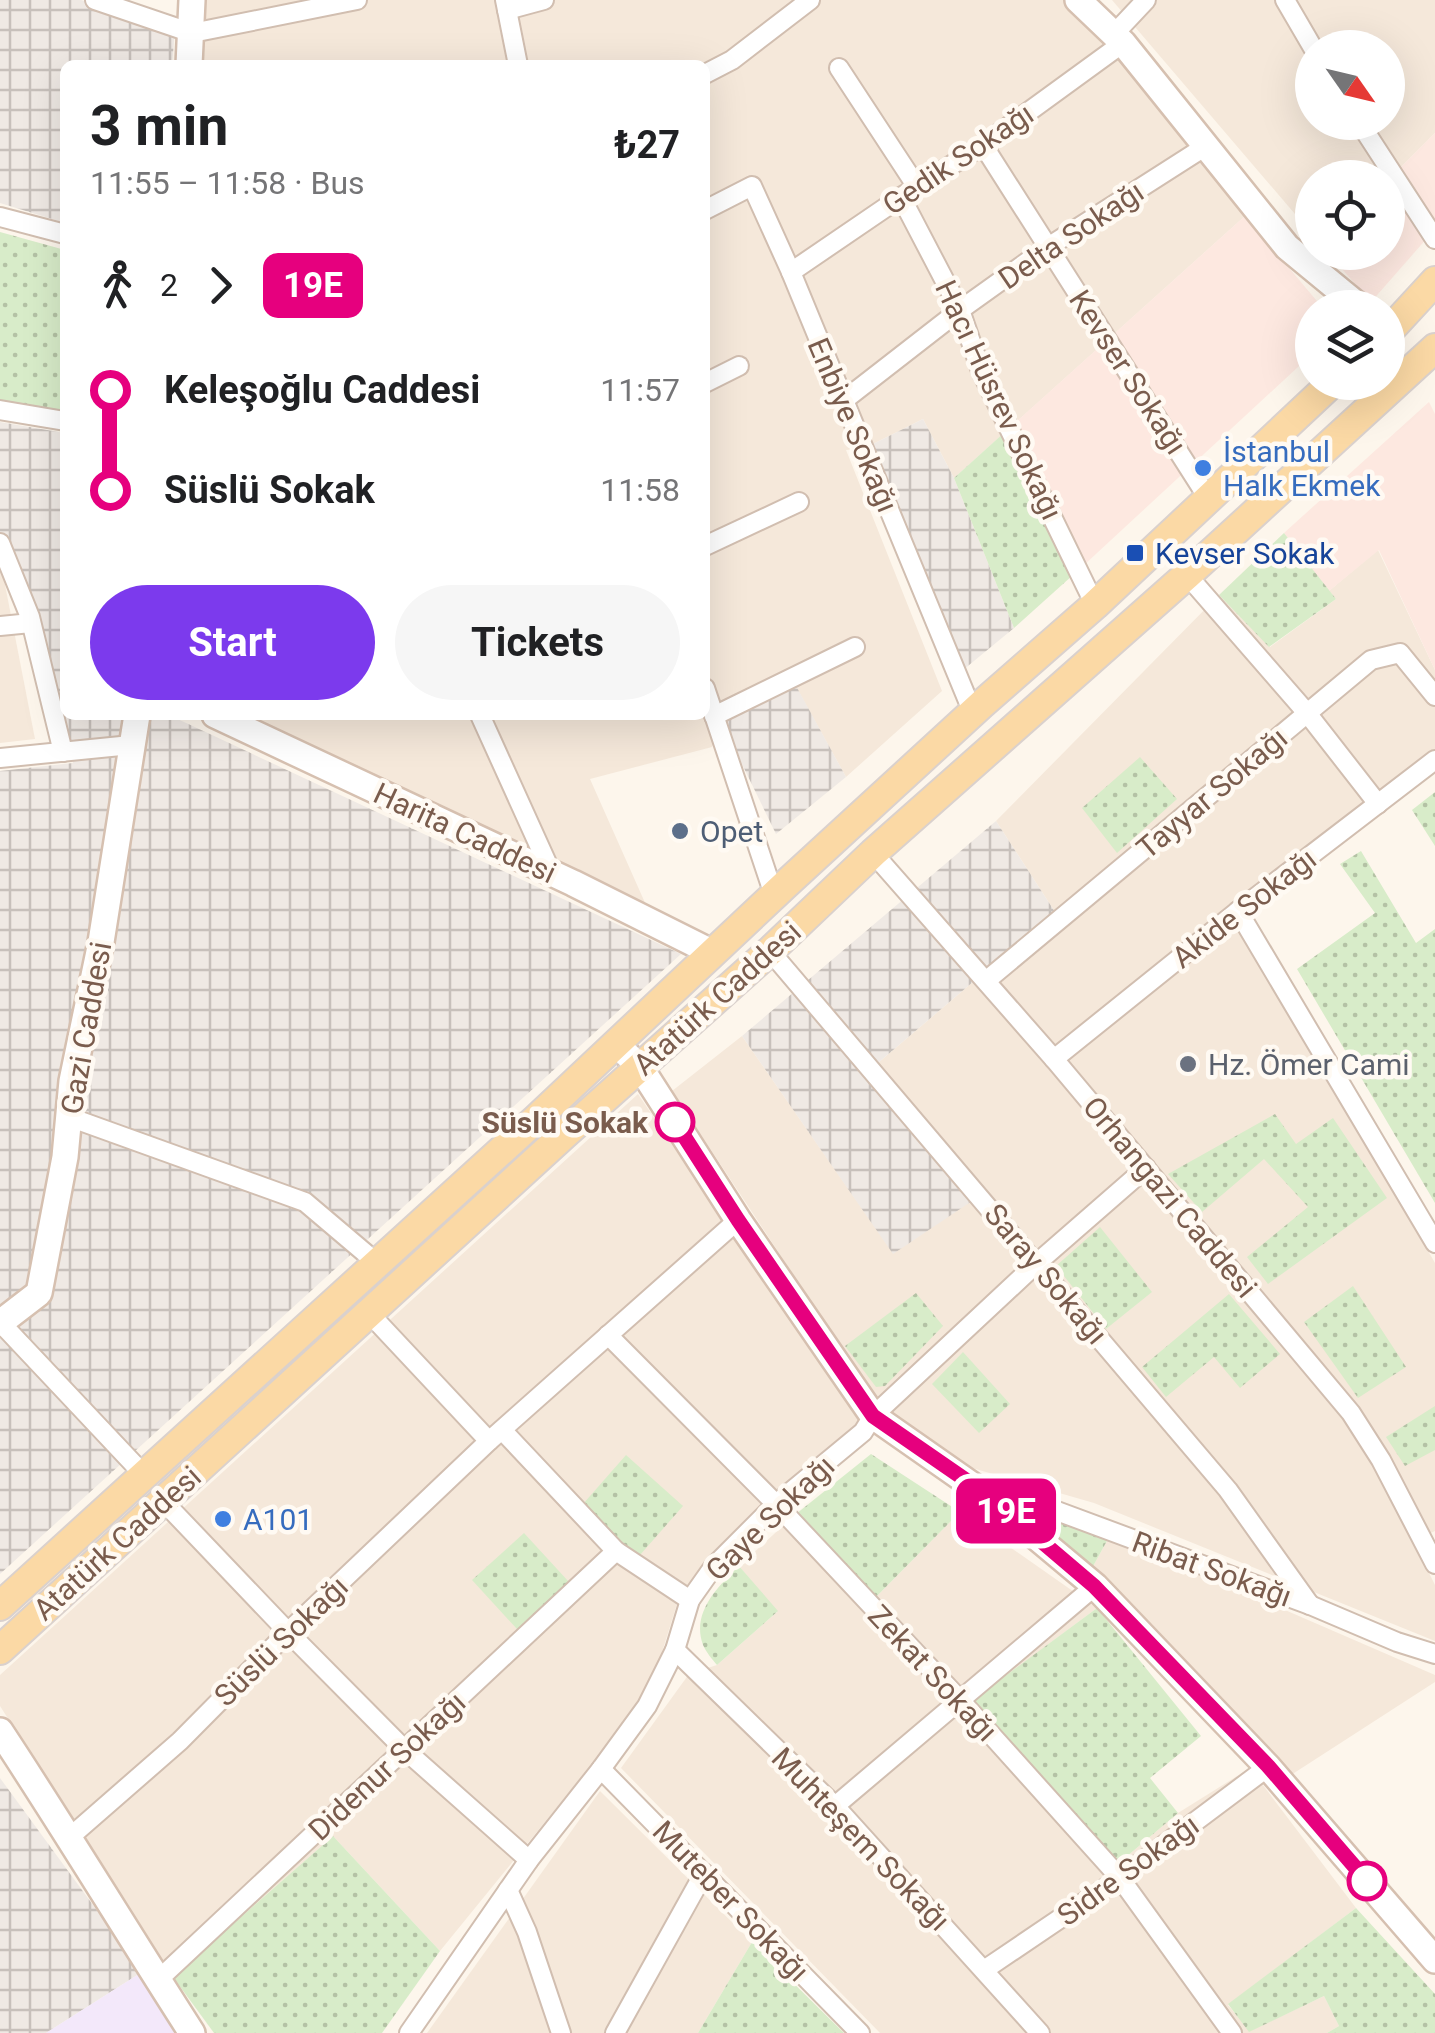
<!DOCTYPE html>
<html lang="en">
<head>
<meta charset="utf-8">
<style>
	:root { --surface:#fff; --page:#f6f6f6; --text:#202124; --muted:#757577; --accent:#7c3aed }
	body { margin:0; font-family:Roboto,sans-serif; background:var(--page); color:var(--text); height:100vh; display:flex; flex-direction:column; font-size:38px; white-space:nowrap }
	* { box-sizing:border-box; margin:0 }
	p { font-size:32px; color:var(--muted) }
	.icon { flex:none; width:55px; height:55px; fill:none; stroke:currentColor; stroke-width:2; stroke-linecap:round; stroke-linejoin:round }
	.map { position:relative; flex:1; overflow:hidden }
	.panel { position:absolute; left:60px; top:60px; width:650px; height:660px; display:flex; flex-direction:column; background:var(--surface); border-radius:15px; box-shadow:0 10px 40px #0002 }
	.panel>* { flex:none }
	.badge { padding:0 20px; border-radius:15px; font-size:35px; line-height:65px }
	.needle { width:65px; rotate:124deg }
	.buttons { position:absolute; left:1295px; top:30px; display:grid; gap:20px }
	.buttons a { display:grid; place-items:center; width:110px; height:110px; border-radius:50%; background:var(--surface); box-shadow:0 10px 40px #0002; font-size:50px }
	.map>.badge { position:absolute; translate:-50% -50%; box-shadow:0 0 0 5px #fff }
	.legs { display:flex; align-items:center; gap:15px; height:110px; padding:0 30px; font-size:32px }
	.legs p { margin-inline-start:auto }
	.overview { display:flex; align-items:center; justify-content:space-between; height:170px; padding:0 30px }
	h1 { font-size:55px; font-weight:700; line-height:75px }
	.primary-button { display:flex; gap:20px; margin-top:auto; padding:20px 30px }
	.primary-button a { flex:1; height:115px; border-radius:60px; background:var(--accent); color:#fff; font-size:40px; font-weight:700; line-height:115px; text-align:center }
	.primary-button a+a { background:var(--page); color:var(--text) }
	ul { padding:0 30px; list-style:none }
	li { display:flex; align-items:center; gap:35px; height:100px; font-size:38px }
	li i { display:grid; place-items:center; width:15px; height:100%; margin:0 12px; background:currentColor }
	li i::after { content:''; width:25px; height:25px; margin:-12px; border:8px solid; border-radius:50%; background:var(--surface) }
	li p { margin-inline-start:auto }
	li:first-child i { background:linear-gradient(#0000 50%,currentColor 0) }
	li:last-child i { background:linear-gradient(currentColor 50%,#0000 0) }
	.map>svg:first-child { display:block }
	.residential { fill:#f5e8da; fill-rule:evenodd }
	.commercial { fill:#fde8e0 }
	.industrial { fill:url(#industrial-grid) }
	.education { fill:#f3e8fa }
	.grass { fill:url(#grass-dots) }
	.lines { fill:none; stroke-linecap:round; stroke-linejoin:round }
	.street-casing { stroke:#d1beb0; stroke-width:22 }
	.secondary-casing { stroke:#d6c0b0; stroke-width:30 }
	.primary-casing { stroke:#dad1cd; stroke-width:32 }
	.street { stroke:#fff; stroke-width:18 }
	.secondary { stroke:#fff; stroke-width:25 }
	.primary { stroke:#fbd9a5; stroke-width:28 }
	.line-1-casing { stroke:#fff; stroke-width:22 }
	.line-1 { stroke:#e6007e; stroke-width:15 }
	.shop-dot { fill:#3f7fe0; stroke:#fffaf3; stroke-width:4 }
	.transit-dot { fill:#1a4fb4; stroke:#fffaf3; stroke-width:4 }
	.service-dot { fill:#5c6f8a; stroke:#fffaf3; stroke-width:4 }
	.worship-dot { fill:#6b7280; stroke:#fffaf3; stroke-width:4 }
	.stop-1-dot { fill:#fff; stroke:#e6007e; stroke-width:5 }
	.labels { text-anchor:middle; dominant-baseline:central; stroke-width:9; stroke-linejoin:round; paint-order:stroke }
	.street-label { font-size:30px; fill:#7a5c4d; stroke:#fffaf3 }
	.shop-label { font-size:30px; fill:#366cbe; stroke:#fffaf3; text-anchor:start }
	.transit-label { font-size:30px; fill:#164399; stroke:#fffaf3; text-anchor:start }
	.service-label { font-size:30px; fill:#4e5e75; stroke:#fffaf3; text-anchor:start }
	.worship-label { font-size:30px; fill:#5b616d; stroke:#fffaf3; text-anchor:start }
	.stop-label { font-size:30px; font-weight:bold; fill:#7a5c4d; stroke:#fffaf3; text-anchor:end }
</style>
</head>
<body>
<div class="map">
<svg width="1435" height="2033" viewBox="0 0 1435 2033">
	<defs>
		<pattern id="industrial-grid" width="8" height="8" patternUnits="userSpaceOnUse" patternTransform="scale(2.5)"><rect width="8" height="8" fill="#efe9e4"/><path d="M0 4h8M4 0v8" fill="none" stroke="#c7c0bb"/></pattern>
		<pattern id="grass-dots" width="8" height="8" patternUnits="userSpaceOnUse" patternTransform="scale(2.5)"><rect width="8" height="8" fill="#d8ecc9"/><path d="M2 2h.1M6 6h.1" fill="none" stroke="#b4c2a5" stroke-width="1.8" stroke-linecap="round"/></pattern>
	</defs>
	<rect width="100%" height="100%" fill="#fdf6ec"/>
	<g class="residential">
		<polygon points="201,0 1069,0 1075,4 1245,216 954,478 923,419 865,448 846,450 942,691 846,777 795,685 721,721 712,747 590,779 650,914 590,882 247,715 705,715 705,65 196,65"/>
		<path d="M1112 0H1435V133L1388 180V178H1312V234ZM1312 48H1388V122H1312Z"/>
		<polygon points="1378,550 1435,670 1435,755 1232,910 1435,1263 1435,1531 1413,1541 1435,1585 1435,1641 1094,1503 948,1461 882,1409 672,1091 742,1036 893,1253 865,1074 1055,912 996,821 1219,595 1270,647 1336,599 1329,591"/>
		<polygon points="0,559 35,739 0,743"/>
		<polygon points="638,1094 862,1426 681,1591 649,1694 440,1951 333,1836 173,1977 0,1706 0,1675"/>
		<polygon points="960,1512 1097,1608 971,1702 1119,1863 1178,1813 1250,1768 1356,1908 1228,2005 1250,2031 1324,1996 1339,2026 1327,2033 880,2033 621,1768 689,1674 717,1665 777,1612 739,1566 796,1514 875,1598"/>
		<polygon points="1108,1539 1197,1572 1435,1675 1435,1682 1291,1775 1091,1570"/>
		<polygon points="600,1791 752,1942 698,2033 427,2033"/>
	</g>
	<g class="commercial">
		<polygon points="1435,133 1435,229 1371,302 1328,253 1388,252 1388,180"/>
		<polygon points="1245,216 1322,307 1312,308 1312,354 1083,566 1006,431"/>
		<polygon points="1429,402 1435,414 1435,670 1379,550 1329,591 1284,533"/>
	</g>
	<g class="industrial">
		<polygon points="0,0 81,0 175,30 172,65 65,65 65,223 0,203"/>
		<polygon points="923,419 954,478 1014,628 957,675 865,448"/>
		<polygon points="0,422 65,433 65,715 169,715 681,954 0,1574 0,771 73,763 69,740 22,572 0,532"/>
		<polygon points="795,684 846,777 776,834 721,721"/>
		<polygon points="996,821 1055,912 865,1074 975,1199 893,1254 742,1036"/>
		<polygon points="0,1778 142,1972 46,2033 0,2033"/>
	</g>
	<polygon class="education" points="142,1972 184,2033 46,2033"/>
	<g class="grass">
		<polygon points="0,232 65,250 65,414 0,402"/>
		<polygon points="1006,431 1083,566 1014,628 954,478"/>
		<polygon points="1284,533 1336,599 1269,647 1219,595"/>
		<polygon points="1140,757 1177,799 1117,853 1082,808"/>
		<polygon points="1435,792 1435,846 1412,810"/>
		<polygon points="1361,851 1416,943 1435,929 1435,1203 1297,969 1375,913 1340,864"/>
		<polygon points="1275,1114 1296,1144 1333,1118 1387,1198 1268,1284 1247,1257 1308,1207 1264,1159 1202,1212 1168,1174"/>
		<polygon points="1100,1227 1152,1292 1106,1329 1056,1266"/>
		<polygon points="1353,1286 1406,1367 1358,1398 1304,1322"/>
		<polygon points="916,1293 943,1326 885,1386 876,1387 845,1346"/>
		<polygon points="1229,1294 1280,1354 1240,1388 1214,1357 1166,1397 1142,1367"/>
		<polygon points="963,1352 1010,1404 979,1433 932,1384"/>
		<polygon points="1435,1406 1435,1450 1405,1466 1386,1437"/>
		<polygon points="871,1454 960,1512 875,1598 796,1514"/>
		<polygon points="626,1455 683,1506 640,1555 608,1533 583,1504"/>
		<polygon points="1044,1518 1108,1539 1091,1570 1038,1527 1039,1521"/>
		<polygon points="524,1533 569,1582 517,1629 472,1580"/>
		<path d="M739 1566 778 1611 717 1665C712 1659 706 1652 703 1645 691 1613 718 1586 739 1566Z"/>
		<polygon points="1097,1608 1201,1736 1150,1778 1178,1813 1119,1863 970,1702"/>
		<polygon points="333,1836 440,1951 382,2033 214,2033 173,1977"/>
		<polygon points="1356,1908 1435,1994 1435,2033 1327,2033 1339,2026 1324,1996 1249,2032 1228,2004"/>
		<polygon points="752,1942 844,2033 698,2033"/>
	</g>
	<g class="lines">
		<defs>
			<g id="street">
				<polyline points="95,0 192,33 357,0"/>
				<polyline points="505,0 518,65"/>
				<polyline points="1285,0 1313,48"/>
				<polyline points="507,10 544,0"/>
				<polyline points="1115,33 1146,0"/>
				<polyline points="839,68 917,187"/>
				<polyline points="705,74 732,60 810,0"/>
				<polyline points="1359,122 1435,239"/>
				<polyline points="983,145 1208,498"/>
				<polyline points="901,197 960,310 981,371 1095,605"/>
				<polyline points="705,210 752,186 791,272 973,713"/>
				<polyline points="0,217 65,234"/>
				<polyline points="791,272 901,197 983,145 1123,43"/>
				<polyline points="705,383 739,366"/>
				<polyline points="843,401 960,310 1048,247 1206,146"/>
				<polyline points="0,410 65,421"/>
				<polyline points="0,543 30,617 63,752"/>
				<polyline points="705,546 799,502"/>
				<polyline points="1187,575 1307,713 1378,804"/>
				<polyline points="0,626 31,623"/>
				<polyline points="705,688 774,895"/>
				<polyline points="480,715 552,874"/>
				<polyline points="714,716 855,647"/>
				<polyline points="0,758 131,745"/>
				<polyline points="873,853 1054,1059 1351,1413 1381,1460 1435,1564"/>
				<polyline points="1238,911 1435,1243"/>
				<polyline points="770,951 1228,1490 1310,1605"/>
				<polyline points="987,980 1371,660 1400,653 1435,696"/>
				<polyline points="1054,1059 1238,911 1435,760"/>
				<polyline points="69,1117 305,1202 377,1263"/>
				<polyline points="369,1313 489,1441"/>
				<polyline points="0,1322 145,1476"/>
				<polyline points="608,1335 776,1504 960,1700 1120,1878 1232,2033"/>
				<polyline points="502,1430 616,1551 690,1600"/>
				<polyline points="989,1495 1038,1504 1310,1605 1397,1642 1435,1654"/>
				<polyline points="163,1501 288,1632 405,1750 529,1860"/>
				<polyline points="675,1650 835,1806 1040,2033"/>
				<polyline points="601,1769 860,2033"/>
				<polyline points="835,1806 1095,1586"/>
				<polyline points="70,1837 180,1741 288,1632 489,1441 738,1220"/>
				<polyline points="508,1890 527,1932 561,2033"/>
				<polyline points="984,1970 1120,1878 1268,1767"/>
				<polyline points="158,1980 616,1551"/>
				<polyline points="409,2033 529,1860 601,1769 647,1706 675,1650 690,1600 714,1566 776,1504 863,1432 873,1416 1037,1263 1146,1168"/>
				<polyline points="615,2033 704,1873"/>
			</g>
			<g id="secondary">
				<polyline points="1078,0 1123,43 1287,247 1361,308"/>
				<polyline points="189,65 192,0"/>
				<polyline points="215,715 573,883 713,953"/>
				<polyline points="616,1044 640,1067 738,1220 873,1416 986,1495 1095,1586 1268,1767 1435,1960"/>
				<polyline points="0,1323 39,1293 65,1157 72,1081 101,942 137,715"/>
				<path d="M0 1731C66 1831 127 1932 192 2033"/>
			</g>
			<g id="primary">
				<polyline points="1388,332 1435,281"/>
				<polyline points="0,1606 535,1120 786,884 982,704 1095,605 1333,382"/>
				<polyline points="0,1650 565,1134 770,951 873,853 1187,575 1435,348"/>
			</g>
		</defs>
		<use href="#street" class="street-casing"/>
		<use href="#secondary" class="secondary-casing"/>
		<use href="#primary" class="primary-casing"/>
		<use href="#street" class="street"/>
		<use href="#secondary" class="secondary"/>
		<use href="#primary" class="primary"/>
	</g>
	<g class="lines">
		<defs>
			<polyline id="line-1" points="675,1122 738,1220 873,1416 986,1494 1094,1586 1268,1766 1367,1881"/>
		</defs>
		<use href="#line-1" class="line-1-casing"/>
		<use href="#line-1" class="line-1"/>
	</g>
	<g class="shop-dot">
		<circle cx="1203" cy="468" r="10"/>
		<circle cx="223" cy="1519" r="10"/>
	</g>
	<rect class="transit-dot" x="1125" y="543" width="20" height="20" rx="5"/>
	<circle class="service-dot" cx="680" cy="831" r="10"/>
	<circle class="worship-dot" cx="1188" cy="1064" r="10"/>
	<g class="stop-1-dot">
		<circle cx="675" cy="1122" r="18"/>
		<circle cx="1367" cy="1881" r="18"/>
	</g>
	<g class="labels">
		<g class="street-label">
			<text transform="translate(958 159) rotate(-34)">Gedik Sokağı</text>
			<text transform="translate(1071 235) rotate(-34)">Delta Sokağı</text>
			<text transform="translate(1128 372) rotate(57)">Kevser Sokağı</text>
			<text transform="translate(999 400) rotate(65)">Hacı Hüsrev Sokağı</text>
			<text transform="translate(853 425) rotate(67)">Enbiye Sokağı</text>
			<text transform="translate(1212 793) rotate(-40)">Tayyar Sokağı</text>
			<text transform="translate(465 833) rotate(25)">Harita Caddesi</text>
			<text transform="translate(1244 908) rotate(-38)">Akide Sokağı</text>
			<text transform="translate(717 998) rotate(-42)">Atatürk Caddesi</text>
			<text transform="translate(86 1028) rotate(-80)">Gazi Caddesi</text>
			<text transform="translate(1170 1197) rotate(50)">Orhangazi Caddesi</text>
			<text transform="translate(1046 1274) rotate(50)">Saray Sokağı</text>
			<text transform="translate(770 1518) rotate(-44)">Gaye Sokağı</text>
			<text transform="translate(117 1543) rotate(-42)">Atatürk Caddesi</text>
			<text transform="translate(1212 1569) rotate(20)">Ribat Sokağı</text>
			<text transform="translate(281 1641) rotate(-44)">Süslü Sokağı</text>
			<text transform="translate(933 1673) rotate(47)">Zekat Sokağı</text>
			<text transform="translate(387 1766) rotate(-43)">Didenur Sokağı</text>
			<text transform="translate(861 1839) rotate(46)">Muhteşem Sokağı</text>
			<text transform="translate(1128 1870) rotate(-36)">Sidre Sokağı</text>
			<text transform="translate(731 1901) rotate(46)">Muteber Sokağı</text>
		</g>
		<g class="shop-label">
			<text x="1223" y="451">İstanbul<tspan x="1223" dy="34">Halk Ekmek</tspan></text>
			<text x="243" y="1519">A101</text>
		</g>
		<g class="transit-label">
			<text x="1155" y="553">Kevser Sokak</text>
		</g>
		<g class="service-label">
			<text x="700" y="831">Opet</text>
		</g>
		<g class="worship-label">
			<text x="1208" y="1064">Hz. Ömer Cami</text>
		</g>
		<g class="stop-label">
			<text x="648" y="1122">Süslü Sokak</text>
		</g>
	</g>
</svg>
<div class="buttons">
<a><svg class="needle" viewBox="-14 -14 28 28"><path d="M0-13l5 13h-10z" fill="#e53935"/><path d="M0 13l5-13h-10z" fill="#757577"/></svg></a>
<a><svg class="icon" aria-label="locate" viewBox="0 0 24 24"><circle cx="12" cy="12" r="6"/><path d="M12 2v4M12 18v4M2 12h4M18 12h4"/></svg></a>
<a><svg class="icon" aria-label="layers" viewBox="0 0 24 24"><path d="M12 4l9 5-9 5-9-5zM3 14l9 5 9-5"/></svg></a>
</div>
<b class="badge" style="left:1006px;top:1511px;background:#e6007e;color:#fff">19E</b>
<section class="panel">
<div class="overview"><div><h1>3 min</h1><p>11:55 – 11:58 · Bus</p></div><b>₺27</b></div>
<div class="legs"><svg class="icon" aria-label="walk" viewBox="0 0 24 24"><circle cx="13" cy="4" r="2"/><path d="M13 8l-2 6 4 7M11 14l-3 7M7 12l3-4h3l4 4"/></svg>2<svg class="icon" aria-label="forward" viewBox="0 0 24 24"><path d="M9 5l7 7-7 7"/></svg><b class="badge" style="background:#e6007e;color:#fff">19E</b></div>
<ul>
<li><i style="color:#e6007e"></i><b>Keleşoğlu Caddesi</b><p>11:57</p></li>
<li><i style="color:#e6007e"></i><b>Süslü Sokak</b><p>11:58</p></li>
</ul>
<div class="primary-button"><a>Start</a><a>Tickets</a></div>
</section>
</div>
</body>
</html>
